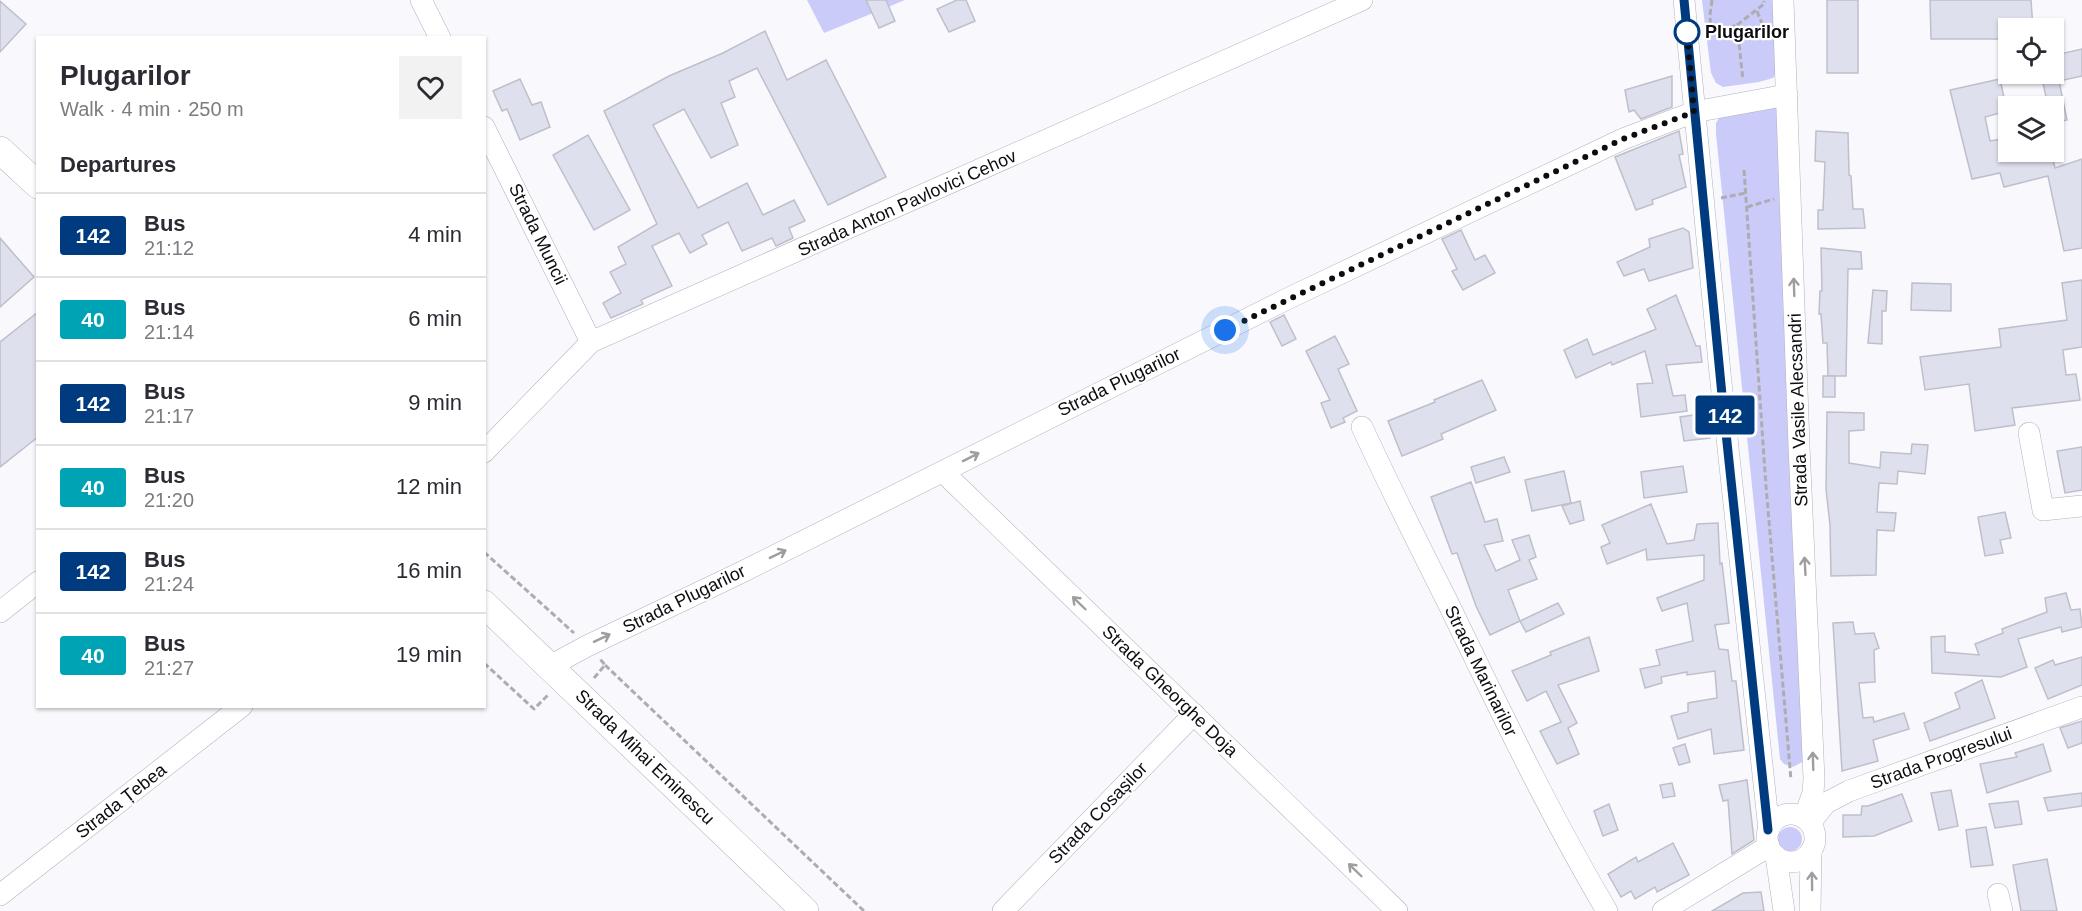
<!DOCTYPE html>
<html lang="en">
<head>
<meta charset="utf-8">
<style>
	:root { --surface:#fff; --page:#f2f2f3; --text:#2b2b33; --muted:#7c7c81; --line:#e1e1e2 }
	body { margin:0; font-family:Helvetica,sans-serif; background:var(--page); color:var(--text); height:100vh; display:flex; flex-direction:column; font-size:22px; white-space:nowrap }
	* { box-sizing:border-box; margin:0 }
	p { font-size:20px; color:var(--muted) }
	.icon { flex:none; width:33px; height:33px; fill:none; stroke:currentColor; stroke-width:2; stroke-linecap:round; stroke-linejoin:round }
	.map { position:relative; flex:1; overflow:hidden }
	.panel { position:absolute; left:36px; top:36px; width:450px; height:672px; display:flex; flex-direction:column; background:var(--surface); border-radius:0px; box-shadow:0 2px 4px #0004 }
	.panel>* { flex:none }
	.badge { padding:0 12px; border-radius:4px; font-size:21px; line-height:39px }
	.controls { position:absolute; left:1998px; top:18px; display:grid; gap:12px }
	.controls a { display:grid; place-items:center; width:66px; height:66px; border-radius:0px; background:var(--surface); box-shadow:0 2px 4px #0004; font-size:30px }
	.you { position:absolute; width:30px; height:30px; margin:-15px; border:4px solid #fff; border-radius:50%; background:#1a73e8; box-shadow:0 0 0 9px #1a73e833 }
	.map>.badge { position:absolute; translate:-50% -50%; box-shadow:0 0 0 3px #fff }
	h2 { padding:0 24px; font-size:22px; line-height:54px }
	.round { display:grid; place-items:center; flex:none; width:63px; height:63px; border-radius:0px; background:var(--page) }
	.head { display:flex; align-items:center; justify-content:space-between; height:102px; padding:0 24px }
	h1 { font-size:28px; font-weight:700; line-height:45px }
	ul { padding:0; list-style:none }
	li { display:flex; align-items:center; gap:18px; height:84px; padding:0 24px; border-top:2px solid var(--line) }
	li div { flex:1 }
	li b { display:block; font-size:22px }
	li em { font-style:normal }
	li .badge { min-width:66px; font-weight:700; text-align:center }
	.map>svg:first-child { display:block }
	.green { fill:#cacbf9 }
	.building { fill:#dfe0ed; stroke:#bebfcb; stroke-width:1.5 }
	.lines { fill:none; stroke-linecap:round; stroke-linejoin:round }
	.minor-casing { stroke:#b1b1be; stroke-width:22 }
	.major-casing { stroke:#b1b1be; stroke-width:28 }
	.path { stroke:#adadb1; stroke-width:3; stroke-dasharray:6 3; stroke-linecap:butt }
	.minor { stroke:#fff; stroke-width:21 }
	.major { stroke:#fff; stroke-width:27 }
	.oneway { stroke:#9e9ea0 }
	.line-casing { stroke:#fff; stroke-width:14 }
	.line { stroke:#003b80; stroke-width:9 }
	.walk { stroke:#0d0d11; stroke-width:6; stroke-dasharray:0 10.8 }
	.stop-dot { fill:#fff; stroke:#003b80; stroke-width:3 }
	.labels { text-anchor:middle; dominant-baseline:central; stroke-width:4.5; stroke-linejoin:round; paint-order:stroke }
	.stop-label { font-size:18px; font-weight:bold; fill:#0d0d11; stroke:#fff; text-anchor:start }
	.street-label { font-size:18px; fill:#0d0d11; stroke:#fff }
</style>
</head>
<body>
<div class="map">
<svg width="2082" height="911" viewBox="0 0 2082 911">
	<rect width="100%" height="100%" fill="#f8f8fd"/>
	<g class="green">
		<polygon points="807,0 905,0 824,33"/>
		<polygon points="1702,0 1778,0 1777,72 1773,78 1759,82 1723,87 1716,83 1711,73"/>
		<polygon points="1774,104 1779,109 1806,760 1793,767 1784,764 1780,759 1716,134 1716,123 1722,114"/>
		<circle cx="1790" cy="839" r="12"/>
	</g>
	<g class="building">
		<polygon points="866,0 886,0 895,21 879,28"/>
		<polygon points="957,0 966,0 975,21 949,32 937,9"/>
		<rect x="1827" y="0" width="31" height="73"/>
		<polygon points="1930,0 2031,0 2033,28 2008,28 2008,39 1931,39"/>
		<polygon points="0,1 26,24 0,52"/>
		<polygon points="765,31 787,80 826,60 886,177 828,205 757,68 729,81 735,97 721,103 738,145 711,158 684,109 653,125 698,208 747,183 763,215 794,200 805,221 789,228 793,238 776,246 772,238 742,251 728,222 702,235 707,244 690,253 679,233 652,246 672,286 641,300 643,304 611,318 603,303 621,293 610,272 626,264 618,247 657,224 604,111 669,76 723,53"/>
		<polygon points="2082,49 2082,76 2059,81 2067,120 2054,123 2054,106 2048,106 2041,74 2054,74 2054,64 2062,62 2060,54"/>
		<polygon points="1672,76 1672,107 1641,119 1634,110 1629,112 1625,90"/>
		<polygon points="520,79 532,105 541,102 550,127 520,140 507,109 502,111 493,91"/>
		<polygon points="2000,79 2007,111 1985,117 1990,141 2008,138 2008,152 2051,152 2055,168 2082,159 2082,248 2064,251 2048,176 2004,187 2000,173 1972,179 1950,90"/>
		<polygon points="1679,131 1683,154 1679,155 1686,187 1652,200 1653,204 1636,210 1615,157"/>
		<polygon points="1816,131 1848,133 1849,175 1851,176 1853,209 1863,209 1865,228 1818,229 1818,210 1823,210 1825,162 1815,161"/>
		<polygon points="588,135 630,210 594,230 553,155"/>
		<polygon points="1683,228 1689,232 1693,268 1649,281 1644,269 1624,276 1617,262 1650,247 1649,239"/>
		<polygon points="1461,230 1475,260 1485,255 1495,273 1463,290 1452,271 1457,269 1442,239"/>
		<polygon points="0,238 34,277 0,307"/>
		<polygon points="1821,248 1861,252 1862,269 1848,269 1846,376 1828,376 1827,343 1823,343 1821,314 1819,314 1820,291 1822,291"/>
		<polygon points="2082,280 2082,347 2063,350 2066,375 2076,374 2080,400 2012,408 2015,425 1975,431 1969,384 1925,390 1920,357 2001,347 1999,329 2067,320 2062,283"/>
		<polygon points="1912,283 1951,284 1951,311 1911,310"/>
		<polygon points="1873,290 1887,291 1886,311 1882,311 1882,344 1868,343"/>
		<polygon points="1676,295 1696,346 1700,346 1702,362 1666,365 1673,396 1685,395 1687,411 1641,417 1637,384 1653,383 1645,351 1612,365 1611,362 1576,378 1564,350 1587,339 1593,355 1656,329 1647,309"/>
		<polygon points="38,312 38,437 0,467 0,342"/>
		<polygon points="1284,315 1296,339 1282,346 1270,322"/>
		<polygon points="1335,336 1349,364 1338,369 1357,411 1343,418 1345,422 1331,428 1321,403 1330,400 1306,351"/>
		<rect x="1823" y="376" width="12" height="21"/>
		<polygon points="1482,380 1496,410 1441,434 1443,439 1402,456 1388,421 1435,402 1434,400"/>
		<polygon points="1827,412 1864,413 1864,430 1849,431 1849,463 1880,468 1881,452 1911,454 1912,444 1928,445 1925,474 1898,471 1897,484 1879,483 1877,512 1896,513 1894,531 1877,530 1876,575 1831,576 1830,525 1826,489"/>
		<polygon points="1707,413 1710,438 1684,441 1680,417"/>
		<polygon points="2082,447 2082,490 2065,493 2057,451"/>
		<polygon points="1504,457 1510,472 1476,483 1471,467"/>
		<polygon points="1683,466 1687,492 1644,498 1641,472"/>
		<polygon points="1564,471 1571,503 1532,511 1525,480"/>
		<polygon points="1471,482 1485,522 1497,519 1503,541 1484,545 1496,571 1520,560 1512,540 1529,535 1536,557 1529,560 1537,579 1508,590 1520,621 1490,635 1476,606 1457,553 1452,554 1431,497"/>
		<polygon points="1580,501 1584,520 1570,524 1562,506"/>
		<polygon points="1651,504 1667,544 1694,540 1697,524 1718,523 1720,564 1722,563 1729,623 1715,625 1719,649 1728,650 1732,681 1736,681 1744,750 1714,754 1711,729 1678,739 1671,716 1688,712 1688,703 1717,698 1715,671 1687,675 1687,672 1661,677 1662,683 1645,688 1640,669 1660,665 1656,650 1693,641 1687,603 1662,611 1657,598 1704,580 1704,555 1647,560 1646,549 1607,564 1601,547 1610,543 1602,525"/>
		<polygon points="2005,512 2011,538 2000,540 2003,553 1985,556 1978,517"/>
		<polygon points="2066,593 2071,610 2080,609 2082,627 2062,632 2061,627 2018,639 2027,667 2001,677 1932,673 1931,637 1945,636 1945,652 1979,655 1975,644 2003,633 2002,629 2047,612 2045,598"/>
		<polygon points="1558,603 1564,614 1526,632 1520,621"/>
		<polygon points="1853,622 1855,634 1874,633 1879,648 1874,650 1875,682 1859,683 1863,718 1873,717 1874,722 1904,713 1909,729 1873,740 1878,761 1842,771 1833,623"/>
		<polygon points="1589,637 1599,671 1558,685 1577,723 1568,728 1579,754 1557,764 1540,731 1561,722 1546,691 1527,701 1512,671 1551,655 1550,652"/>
		<polygon points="2082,657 2082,685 2048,699 2035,668 2053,660 2055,665"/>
		<polygon points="1982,680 1995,718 1930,741 1924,723 1960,708 1955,693"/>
		<polygon points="2082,721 2082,743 2068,748 2060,728"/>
		<polygon points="1685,744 1690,762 1679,765 1673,748"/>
		<polygon points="2043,744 2051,771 1987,793 1980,764 2017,757 2015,753"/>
		<polygon points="1747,780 1754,840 1732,854 1728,800 1723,801 1719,785"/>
		<polygon points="1672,783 1675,796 1663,798 1660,785"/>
		<polygon points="1951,790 1958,826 1939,830 1931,793"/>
		<polygon points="2082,793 2082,806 2048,811 2044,798"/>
		<polygon points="1902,794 1912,821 1874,836 1843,837 1843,815 1861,815 1862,806 1868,806"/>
		<polygon points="2018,801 2022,824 1995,828 1989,804"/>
		<polygon points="1609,804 1618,830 1603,836 1594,811"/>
		<polygon points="1986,827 1993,865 1971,867 1966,830"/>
		<polygon points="1673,843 1689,875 1657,892 1655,887 1635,899 1631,891 1621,897 1608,874 1636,857 1638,862"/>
		<polygon points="2047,859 2057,911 2021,911 2013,865"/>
		<polygon points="1761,892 1764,911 1712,911 1743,893"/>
	</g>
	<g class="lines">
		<defs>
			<g id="minor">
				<polyline points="421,0 440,38"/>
				<polyline points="1684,0 1720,373 1769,830"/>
				<polyline points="1783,0 1799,446 1814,779 1813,793 1804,818"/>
				<polyline points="484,127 591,342"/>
				<path d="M1362 427C1390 488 1420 547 1450 607 1500 710 1549 813 1607 911"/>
				<polyline points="2029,433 2043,510 2082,506"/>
				<polyline points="484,452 591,342 1362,0"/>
				<polyline points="943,472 1397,911"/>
				<polyline points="0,612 38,582"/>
				<polyline points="550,666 587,646 740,573 1287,299 1623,139 1694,112 1787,95"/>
				<circle cx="1791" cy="838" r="24"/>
				<polyline points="1810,823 1826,803 1849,791 2082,707"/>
				<polyline points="1776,856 1784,911"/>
				<polyline points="1998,894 2002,911"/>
				<polyline points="0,895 242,706"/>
				<polyline points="1003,911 1194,714"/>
				<polyline points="1663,911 1769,846"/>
				<polyline points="1810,911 1811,851"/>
			</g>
			<g id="major">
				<polyline points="0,150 38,185"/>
				<polyline points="484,604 805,911"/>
			</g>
		</defs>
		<use href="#minor" class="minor-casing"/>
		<use href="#major" class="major-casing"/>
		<g class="path">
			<polyline points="1712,0 1710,15 1711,34 1737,25 1743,80"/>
			<polyline points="1757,11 1765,31"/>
			<polyline points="1737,25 1764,4 1764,1"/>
			<polyline points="1744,170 1766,486 1791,780"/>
			<polyline points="1721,198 1746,193"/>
			<polyline points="1747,207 1774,199"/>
			<polyline points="484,552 574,633"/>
			<polyline points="484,663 534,709 549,694"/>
			<polyline points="605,665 864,911"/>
			<polyline points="594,678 605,665 600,659"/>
		</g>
		<use href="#minor" class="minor"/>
		<use href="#major" class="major"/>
	</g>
	<defs><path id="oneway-shaft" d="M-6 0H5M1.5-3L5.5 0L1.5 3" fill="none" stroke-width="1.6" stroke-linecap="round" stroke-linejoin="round" transform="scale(1.5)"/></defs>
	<g class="oneway">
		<use href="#oneway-shaft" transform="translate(1794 287) rotate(-92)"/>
		<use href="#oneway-shaft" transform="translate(971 457) rotate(-27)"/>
		<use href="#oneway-shaft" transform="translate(778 554) rotate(-26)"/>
		<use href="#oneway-shaft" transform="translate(1805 566) rotate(-93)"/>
		<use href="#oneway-shaft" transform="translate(1079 603) rotate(-136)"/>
		<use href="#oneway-shaft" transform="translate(602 638) rotate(-25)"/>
		<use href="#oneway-shaft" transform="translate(1813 761) rotate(-92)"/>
		<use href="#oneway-shaft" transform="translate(1355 870) rotate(-136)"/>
		<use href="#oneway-shaft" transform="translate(1812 881) rotate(-91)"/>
	</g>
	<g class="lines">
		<defs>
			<polyline id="line" points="1684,0 1722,395 1768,830"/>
		</defs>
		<use href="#line" class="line-casing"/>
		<use href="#line" class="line"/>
		<polyline class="walk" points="1225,330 1623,139 1694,112 1687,32"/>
	</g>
	<circle class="stop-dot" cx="1687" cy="32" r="12"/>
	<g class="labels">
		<g class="stop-label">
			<text x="1705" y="32">Plugarilor</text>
		</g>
		<g class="street-label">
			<text transform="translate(907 203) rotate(-24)">Strada Anton Pavlovici Cehov</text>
			<text transform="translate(538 234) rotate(64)">Strada Muncii</text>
			<text transform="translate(1119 382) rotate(-26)">Strada Plugarilor</text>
			<text transform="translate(1798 410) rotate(-92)">Strada Vasile Alecsandri</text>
			<text transform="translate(684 599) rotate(-26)">Strada Plugarilor</text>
			<text transform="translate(1481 671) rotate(64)">Strada Marinarilor</text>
			<text transform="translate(1170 691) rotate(44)">Strada Gheorghe Doja</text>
			<text transform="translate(645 757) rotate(44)">Strada Mihai Eminescu</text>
			<text transform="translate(1941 758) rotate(-20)">Strada Progresului</text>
			<text transform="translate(121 801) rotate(-38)">Strada Țebea</text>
			<text transform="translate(1098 813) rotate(-46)">Strada Cosașilor</text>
		</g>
	</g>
</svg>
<div class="controls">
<a><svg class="icon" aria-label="locate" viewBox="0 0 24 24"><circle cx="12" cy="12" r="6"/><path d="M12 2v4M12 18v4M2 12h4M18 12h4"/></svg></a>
<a><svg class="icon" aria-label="layers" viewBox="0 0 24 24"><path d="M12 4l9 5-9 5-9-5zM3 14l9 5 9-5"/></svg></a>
</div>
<div class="you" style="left:1225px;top:330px"></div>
<b class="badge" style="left:1725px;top:415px;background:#003b80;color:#fff">142</b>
<section class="panel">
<div class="head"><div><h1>Plugarilor</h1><p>Walk · 4 min · 250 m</p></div><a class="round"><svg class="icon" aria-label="heart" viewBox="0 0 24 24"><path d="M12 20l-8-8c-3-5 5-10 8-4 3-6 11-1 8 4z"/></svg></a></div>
<h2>Departures</h2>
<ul>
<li><span class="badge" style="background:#003b80;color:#fff">142</span><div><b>Bus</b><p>21:12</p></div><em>4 min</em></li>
<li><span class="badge" style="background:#00a3b4;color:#fff">40</span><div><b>Bus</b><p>21:14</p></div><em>6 min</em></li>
<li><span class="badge" style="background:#003b80;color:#fff">142</span><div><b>Bus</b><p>21:17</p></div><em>9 min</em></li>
<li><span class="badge" style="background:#00a3b4;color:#fff">40</span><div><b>Bus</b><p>21:20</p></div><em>12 min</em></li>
<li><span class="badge" style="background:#003b80;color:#fff">142</span><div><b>Bus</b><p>21:24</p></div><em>16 min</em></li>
<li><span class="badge" style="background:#00a3b4;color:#fff">40</span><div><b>Bus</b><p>21:27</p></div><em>19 min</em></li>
</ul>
</section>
</div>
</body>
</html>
